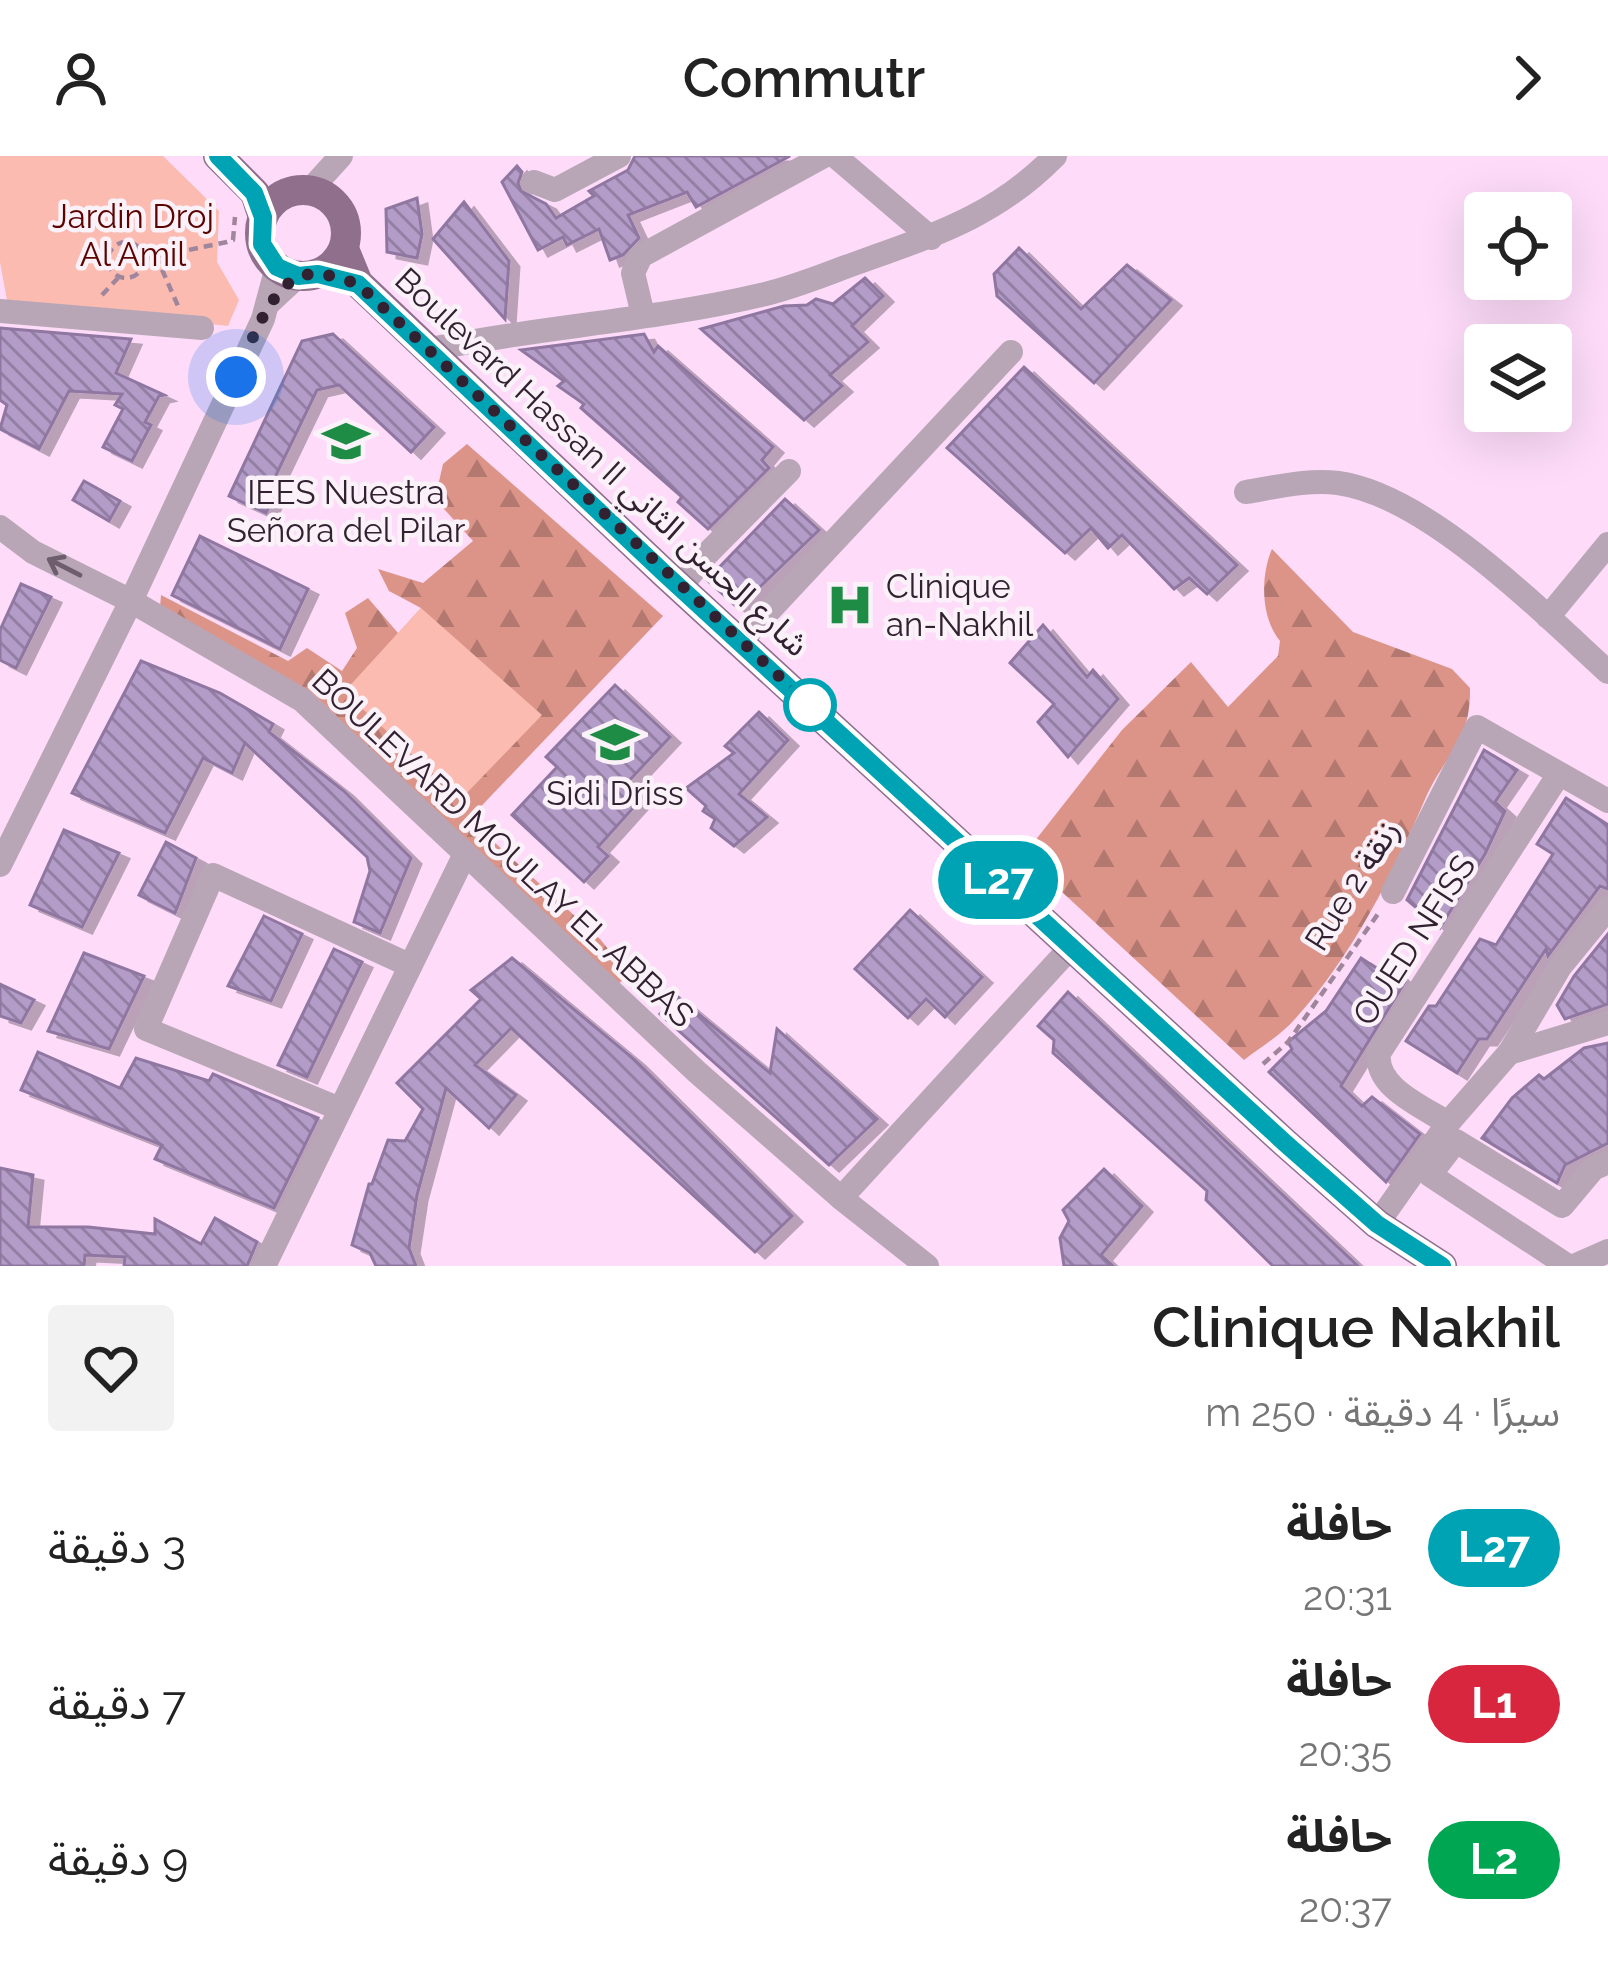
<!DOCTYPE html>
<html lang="ar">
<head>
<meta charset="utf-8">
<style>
	:root { --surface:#fff; --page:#f2f2f2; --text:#222; --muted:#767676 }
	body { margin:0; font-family:Raleway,"Noto Sans Arabic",sans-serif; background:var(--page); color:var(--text); direction:rtl; height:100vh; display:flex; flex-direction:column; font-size:45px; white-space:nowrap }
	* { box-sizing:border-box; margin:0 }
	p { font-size:39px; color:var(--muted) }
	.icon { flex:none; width:66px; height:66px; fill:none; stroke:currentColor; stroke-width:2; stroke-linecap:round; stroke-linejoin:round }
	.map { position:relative; height:1110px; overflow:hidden; direction:ltr }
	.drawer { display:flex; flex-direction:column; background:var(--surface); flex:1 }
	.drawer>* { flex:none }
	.badge { padding:0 24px; border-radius:39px; font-size:42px; line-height:78px }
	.fabs { position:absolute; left:1464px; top:36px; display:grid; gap:24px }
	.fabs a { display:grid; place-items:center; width:108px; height:108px; border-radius:12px; background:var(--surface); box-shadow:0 12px 48px #0002; font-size:60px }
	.you { position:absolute; width:60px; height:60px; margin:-30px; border:9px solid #fff; border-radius:50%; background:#1a73e8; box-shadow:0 0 0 18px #1a73e833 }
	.map>.badge { position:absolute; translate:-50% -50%; box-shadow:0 0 0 6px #fff }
	.round { display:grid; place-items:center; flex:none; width:126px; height:126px; border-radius:12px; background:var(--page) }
	.summary { display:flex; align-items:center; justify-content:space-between; height:204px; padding:0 48px }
	h1 { font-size:57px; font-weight:600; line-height:90px }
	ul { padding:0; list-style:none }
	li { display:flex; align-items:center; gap:36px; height:156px; padding:0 48px }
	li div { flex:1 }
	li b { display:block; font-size:45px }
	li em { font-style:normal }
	li .badge { min-width:132px; font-weight:700; text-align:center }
	header { display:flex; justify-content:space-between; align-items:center; height:156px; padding:0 48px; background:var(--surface); font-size:54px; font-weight:600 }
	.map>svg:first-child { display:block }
	.forest { fill:url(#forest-firs) }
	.park { fill:#fbbbb0 }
	.building { fill:url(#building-back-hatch); stroke:#8f77a1; stroke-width:3; filter:url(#shadow) }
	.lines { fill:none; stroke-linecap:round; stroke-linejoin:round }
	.path { stroke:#a0869d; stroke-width:4.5; stroke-dasharray:9 6; stroke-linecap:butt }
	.minor { stroke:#b8a6b6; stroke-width:24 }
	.major { stroke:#8f6f8c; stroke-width:30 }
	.oneway { stroke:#6e5d6d }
	.line-casing { stroke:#fff; stroke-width:27 }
	.line { stroke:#00a3b4; stroke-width:18 }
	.walk { stroke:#322231; stroke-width:12; stroke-dasharray:0 21.6 }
	.stop-dot { fill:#fff; stroke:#00a3b4; stroke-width:6 }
	.labels { text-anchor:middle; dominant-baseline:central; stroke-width:9; stroke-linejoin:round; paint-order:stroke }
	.park-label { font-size:33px; fill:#5c0300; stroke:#faf1f9 }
	.street-label { font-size:33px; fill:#322231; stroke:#faf1f9 }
	.poi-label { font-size:33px; fill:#322231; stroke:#faf1f9 }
</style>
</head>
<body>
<header><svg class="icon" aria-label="forward" viewBox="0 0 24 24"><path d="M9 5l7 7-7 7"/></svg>Commutr<svg class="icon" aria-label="person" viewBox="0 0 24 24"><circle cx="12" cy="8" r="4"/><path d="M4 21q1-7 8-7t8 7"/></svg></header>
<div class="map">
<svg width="1608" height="1110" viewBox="0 0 1608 1110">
	<defs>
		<pattern id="forest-firs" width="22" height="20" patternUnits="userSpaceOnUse" patternTransform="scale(3)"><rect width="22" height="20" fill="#dc9488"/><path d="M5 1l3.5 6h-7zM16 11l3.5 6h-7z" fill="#b37870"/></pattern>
		<pattern id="building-back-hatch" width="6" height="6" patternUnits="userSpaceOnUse" patternTransform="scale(3)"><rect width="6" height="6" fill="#b49cc8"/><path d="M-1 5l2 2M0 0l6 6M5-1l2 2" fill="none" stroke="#937fa3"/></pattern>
		<filter id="shadow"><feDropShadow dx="10" dy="6" stdDeviation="0" flood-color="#0004"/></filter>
	</defs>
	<rect width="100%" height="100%" fill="#fddbf9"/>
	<g class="forest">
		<polygon points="467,288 663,460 469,663 600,783 629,819 617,829 313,538 160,451 161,439 288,505 307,492 342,515 357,492 345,457 368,442 398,477 344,537 421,452 389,435 378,413 423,427 473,385 435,343 443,308"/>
		<path d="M1272 393 1353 476 1452 513 1470 532C1471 586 1446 597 1426 641 1392 720 1353 799 1295 863 1281 879 1261 891 1244 904L1023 700 1122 574 1191 506 1228 551 1278 500 1280 485C1261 462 1260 421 1272 393Z"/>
	</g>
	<g class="park">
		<polygon points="0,0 163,0 219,55 217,106 239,144 228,170 7,144 0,106"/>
		<polygon points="421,452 542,559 461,643 344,536"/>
	</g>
	<g class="building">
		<polygon points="635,0 790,0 696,51 687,36 628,59 639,82 623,99 610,104 599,73 567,89 563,81 538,94 502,26 517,10 522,16 518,27 521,35 546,48 556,62 594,40 589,35 628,14"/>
		<polygon points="417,42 422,78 417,102 387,96 386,53"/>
		<polygon points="464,46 509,105 505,163 433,83"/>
		<polygon points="1019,92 1081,153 1127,109 1171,144 1094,227 997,140 994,118"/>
		<polygon points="865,122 883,140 852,170 868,186 830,219 842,230 804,264 701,173 784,150 807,149 816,143 833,148"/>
		<polygon points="0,172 131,183 116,217 164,239 159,240 145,266 151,269 132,305 103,291 123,253 115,249 122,238 69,235 39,293 0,273 7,249 0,244"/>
		<polygon points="333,178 434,271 411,296 339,229 317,234 276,319 282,323 266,357 229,340 302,185"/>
		<polygon points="644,178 654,196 658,190 773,291 762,304 769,312 708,373 678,346 682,341 581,252 584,248 558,230 564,225 521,194"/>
		<polygon points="1024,211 1237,409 1207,438 1189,422 1174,433 1122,379 1108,392 1091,372 1065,397 947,292"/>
		<polygon points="84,325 120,345 109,365 73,344"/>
		<polygon points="785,343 819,374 738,452 707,424"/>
		<polygon points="200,380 308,433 280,493 172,439"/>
		<polygon points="21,428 51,441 16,512 0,504 0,474"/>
		<polygon points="1043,469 1087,521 1093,514 1118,543 1068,601 1038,566 1054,548 1010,507"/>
		<polygon points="141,505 220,537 273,568 269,576 344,635 411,702 380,777 354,766 370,715 367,701 245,587 232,617 203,602 165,677 72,637"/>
		<polygon points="615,529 670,581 627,627 643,641 598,691 608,700 584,726 512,659 557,611 546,601"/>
		<polygon points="759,556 788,584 739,638 767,661 734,690 711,672 715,663 703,655 706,650 686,632 734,597 725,590"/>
		<polygon points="1484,594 1517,614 1495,646 1505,655 1485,698 1440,772 1407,744"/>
		<polygon points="1566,642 1608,669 1608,733 1600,730 1548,800 1546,793 1487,883 1479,883 1457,917 1406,885 1429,850 1436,850 1480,783 1496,789 1553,698 1537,688"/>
		<polygon points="64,674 119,697 82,771 30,749"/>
		<polygon points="166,686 196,702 175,757 139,739"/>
		<polygon points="910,754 982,821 945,861 926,843 908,862 855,813"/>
		<polygon points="264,760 302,778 271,845 228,830"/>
		<polygon points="1608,778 1608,848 1565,863 1557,849 1574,820"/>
		<polygon points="334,793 362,806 307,921 278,909"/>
		<polygon points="84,797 144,820 109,893 48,875"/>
		<polygon points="512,802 635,904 792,1060 755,1096 511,872 475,909 516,939 489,972 446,932 417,1039 409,1092 416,1110 376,1110 370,1097 352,1089 369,1028 372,1028 388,984 405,985 423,953 397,927 481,843 471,834"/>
		<polygon points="1361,802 1384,817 1391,812 1405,826 1341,930 1362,950 1372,941 1420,978 1386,1026 1269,916 1292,893 1288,886 1326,855"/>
		<polygon points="0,828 34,844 21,867 0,860"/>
		<polygon points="1068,836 1358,1110 1273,1110 1206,1044 1207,1035 1053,897 1054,884 1038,870"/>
		<polygon points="678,841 770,917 777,873 877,963 829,1009 660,858"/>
		<polygon points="1608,887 1608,987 1565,1009 1557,1027 1482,982 1512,942 1539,919 1544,923 1584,892"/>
		<polygon points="38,896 120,932 136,902 209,925 213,918 318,962 274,1052 155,1003 162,989 21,934"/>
		<polygon points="0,1012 33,1019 28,1071 88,1071 155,1078 155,1063 201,1088 215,1062 257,1086 247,1110 124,1110 125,1101 85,1099 84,1110 0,1110"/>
		<polygon points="1104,1013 1142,1050 1101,1099 1113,1110 1064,1110 1060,1082 1069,1065 1063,1054"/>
	</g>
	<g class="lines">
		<g class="path">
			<circle cx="126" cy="104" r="18"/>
			<polyline points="156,100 178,150"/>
			<polyline points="145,103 227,86 233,84 235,61"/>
			<polyline points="102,139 118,122"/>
			<polyline points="1263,908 1288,886 1380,755"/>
		</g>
		<g class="minor">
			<polyline points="835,0 931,82"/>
			<polyline points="534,26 555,34 619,0"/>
			<polyline points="310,34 341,0"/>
			<polyline points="270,146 298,120"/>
			<polyline points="0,155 202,172"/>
			<polyline points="643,159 633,117 641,100 824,0"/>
			<path d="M426 194C537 171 651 165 761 139 797 131 830 116 865 104 940 77 998 58 1055 0"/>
			<path d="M1246 336C1276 331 1309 323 1338 327 1427 339 1542 456 1608 516"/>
			<polyline points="0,371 33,396 131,445 302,544 697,916 841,1042 927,1110"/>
			<polyline points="682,429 707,398 789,315"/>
			<polyline points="1548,461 1608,388"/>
			<polyline points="741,485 1011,196"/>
			<polyline points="0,709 131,445 263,163 277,111"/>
			<polyline points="1393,736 1477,571 1608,645"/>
			<polyline points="1509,897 1608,867"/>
			<polyline points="340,953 146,873 213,719 409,809"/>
			<path d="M1448 967C1423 951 1374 931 1379 897L1559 618"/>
			<polyline points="841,1042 1072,790"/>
			<polyline points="1377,1068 1448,967 1509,897 1560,811 1608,752"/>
			<polyline points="264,1110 464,700"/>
			<polyline points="1568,1110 1430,1019 1456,985 1562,1050 1593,1013 1608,1006"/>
			<polyline points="1574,1110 1608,1095"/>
		</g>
		<g class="major">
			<polyline points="218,0 255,37 263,61"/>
			<circle cx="303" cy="77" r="43"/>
			<polyline points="344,93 358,127 664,417 1285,987 1377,1068 1442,1110"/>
		</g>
	</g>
	<defs><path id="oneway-shaft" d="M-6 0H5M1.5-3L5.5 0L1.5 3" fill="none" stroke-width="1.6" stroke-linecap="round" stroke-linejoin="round" transform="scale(3)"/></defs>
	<use class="oneway" href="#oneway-shaft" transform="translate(64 411) rotate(-153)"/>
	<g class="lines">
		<defs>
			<polyline id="line" points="218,0 254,37 263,61 262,88 277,111 298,120 318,118 358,128 664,417 1285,987 1377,1068 1442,1110"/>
		</defs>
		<use href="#line" class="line-casing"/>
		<use href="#line" class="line"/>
		<path class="walk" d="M236 221C249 192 270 129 302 120 320 114 341 123 358 128L810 549"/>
	</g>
	<defs>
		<symbol id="school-bare" viewBox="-9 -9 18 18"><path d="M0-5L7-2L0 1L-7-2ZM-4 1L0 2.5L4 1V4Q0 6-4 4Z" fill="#1e8c44" stroke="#faf1f9" stroke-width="2.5" paint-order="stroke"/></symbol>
		<symbol id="hospital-bare" viewBox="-9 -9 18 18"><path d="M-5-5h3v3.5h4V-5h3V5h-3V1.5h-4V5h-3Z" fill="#1e8c44" stroke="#faf1f9" stroke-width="2.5" paint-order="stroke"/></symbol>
	</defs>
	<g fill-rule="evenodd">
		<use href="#school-bare" x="313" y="252" width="66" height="66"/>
		<use href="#hospital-bare" x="817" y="416" width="66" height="66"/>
		<use href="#school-bare" x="582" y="553" width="66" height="66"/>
	</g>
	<circle class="stop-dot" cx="810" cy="549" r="24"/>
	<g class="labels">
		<g class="park-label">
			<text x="133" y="60">Jardin Droj<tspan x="133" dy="38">Al Amil</tspan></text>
		</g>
		<g class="street-label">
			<text transform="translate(602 306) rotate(43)">Boulevard Hassan II شارع الحسن الثاني</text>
			<text transform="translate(503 692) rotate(43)">BOULEVARD MOULAY EL ABBAS</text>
			<text transform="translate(1352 729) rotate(-58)">Rue 2 زنقة</text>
			<text transform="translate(1414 784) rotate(-57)">OUED NFISS</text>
		</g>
		<g class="poi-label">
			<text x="346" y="336">IEES Nuestra<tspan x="346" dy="38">Señora del Pilar</tspan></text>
			<text x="886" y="430" text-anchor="start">Clinique<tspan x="886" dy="38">an-Nakhil</tspan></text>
			<text x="615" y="637">Sidi Driss</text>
		</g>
	</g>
</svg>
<div class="fabs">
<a><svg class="icon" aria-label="locate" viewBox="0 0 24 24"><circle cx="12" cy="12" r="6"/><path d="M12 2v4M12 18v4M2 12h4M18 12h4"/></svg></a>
<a><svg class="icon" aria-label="layers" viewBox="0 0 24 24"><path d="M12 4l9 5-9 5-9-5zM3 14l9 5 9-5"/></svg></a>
</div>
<div class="you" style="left:236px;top:221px"></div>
<b class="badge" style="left:998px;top:724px;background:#00a3b4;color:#fff">L27</b>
</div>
<section class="drawer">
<div class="summary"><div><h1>Clinique Nakhil</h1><p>سيرًا · 4 دقيقة · 250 m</p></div><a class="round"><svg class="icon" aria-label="heart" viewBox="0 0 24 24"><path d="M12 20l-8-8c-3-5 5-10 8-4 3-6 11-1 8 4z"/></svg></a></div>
<ul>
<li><span class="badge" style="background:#00a3b4;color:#fff">L27</span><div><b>حافلة</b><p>20:31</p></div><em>3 دقيقة</em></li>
<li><span class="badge" style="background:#d7263d;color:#fff">L1</span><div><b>حافلة</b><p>20:35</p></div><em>7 دقيقة</em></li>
<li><span class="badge" style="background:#00a651;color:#fff">L2</span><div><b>حافلة</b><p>20:37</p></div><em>9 دقيقة</em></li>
</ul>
</section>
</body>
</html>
